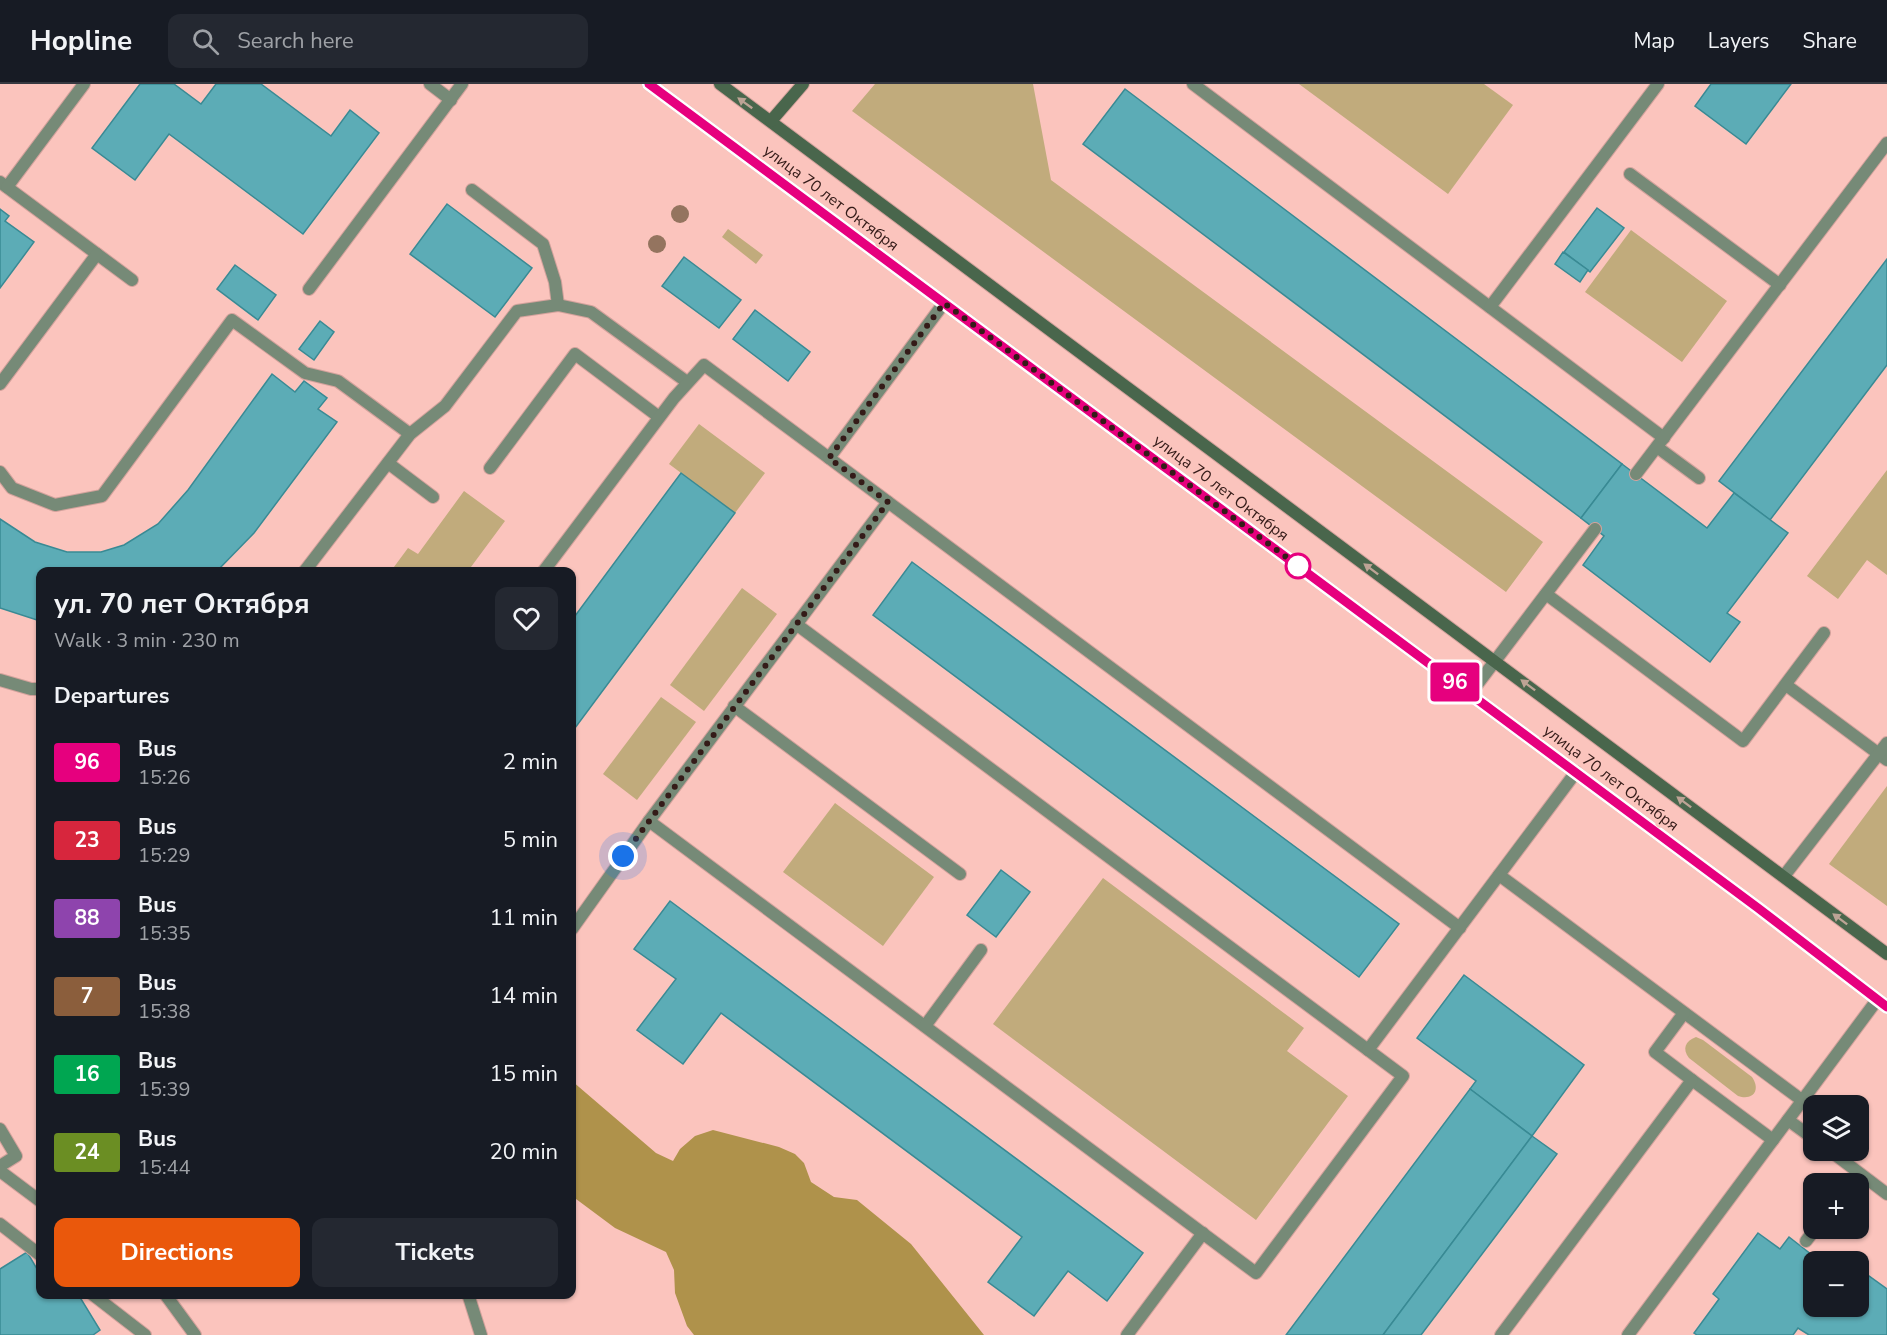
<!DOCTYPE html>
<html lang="en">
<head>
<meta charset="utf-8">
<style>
	:root { --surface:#171b24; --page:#242831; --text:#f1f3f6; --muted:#9ea1a6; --line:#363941; --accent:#ea580c }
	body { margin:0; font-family:"Nunito Sans",sans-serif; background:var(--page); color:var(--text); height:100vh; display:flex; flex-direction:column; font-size:22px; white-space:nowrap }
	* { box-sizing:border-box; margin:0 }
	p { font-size:20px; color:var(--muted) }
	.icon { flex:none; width:33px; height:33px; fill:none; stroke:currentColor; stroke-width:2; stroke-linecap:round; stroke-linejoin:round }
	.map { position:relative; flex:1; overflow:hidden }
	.details { position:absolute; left:36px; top:483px; width:540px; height:732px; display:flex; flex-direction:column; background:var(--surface); border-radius:12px; box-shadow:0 2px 4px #0004 }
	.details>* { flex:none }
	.badge { padding:0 12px; border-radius:4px; font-size:21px; line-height:39px }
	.controls { position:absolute; left:1803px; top:1011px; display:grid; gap:12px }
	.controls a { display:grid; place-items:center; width:66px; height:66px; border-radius:12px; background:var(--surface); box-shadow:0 2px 4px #0004; font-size:30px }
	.you { position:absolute; width:30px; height:30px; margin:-15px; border:4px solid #fff; border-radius:50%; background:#1a73e8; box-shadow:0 0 0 9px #1a73e833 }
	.map>.badge { position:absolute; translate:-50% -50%; box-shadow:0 0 0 3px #fff }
	h2 { padding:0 18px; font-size:22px; line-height:54px }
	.round { display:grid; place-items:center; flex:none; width:63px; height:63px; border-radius:12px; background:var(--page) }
	.overview { display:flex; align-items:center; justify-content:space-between; height:102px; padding:0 18px }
	h1 { font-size:28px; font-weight:700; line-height:45px }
	.button { display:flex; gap:12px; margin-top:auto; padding:12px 18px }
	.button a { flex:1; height:69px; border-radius:12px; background:var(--accent); color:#fff; font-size:24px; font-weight:700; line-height:69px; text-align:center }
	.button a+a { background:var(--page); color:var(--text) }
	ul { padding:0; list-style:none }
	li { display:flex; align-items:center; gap:18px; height:78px; padding:0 18px }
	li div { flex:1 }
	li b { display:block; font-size:22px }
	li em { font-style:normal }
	li .badge { min-width:66px; font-weight:700; text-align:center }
	header { display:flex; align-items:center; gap:36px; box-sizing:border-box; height:84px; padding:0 30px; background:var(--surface); border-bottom:2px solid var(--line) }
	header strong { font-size:28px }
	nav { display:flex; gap:33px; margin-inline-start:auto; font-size:21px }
	.search { width:420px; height:54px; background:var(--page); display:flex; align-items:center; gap:15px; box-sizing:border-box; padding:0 21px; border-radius:12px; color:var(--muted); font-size:22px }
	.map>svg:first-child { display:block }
	.green { fill:#c1ab7c }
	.forest { fill:#af924b }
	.building { fill:#5cacb6; stroke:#398a94; stroke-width:1.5 }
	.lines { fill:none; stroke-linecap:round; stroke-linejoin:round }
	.lane-casing { stroke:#d3a29c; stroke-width:14 }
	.street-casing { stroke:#d3a29c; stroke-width:14 }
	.secondary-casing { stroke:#d3a29c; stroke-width:14 }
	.lane { stroke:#768a77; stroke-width:12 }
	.street { stroke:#768a77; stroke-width:12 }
	.secondary { stroke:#49664c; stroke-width:12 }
	.tree { fill:#94745f }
	.oneway { fill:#bda395 }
	.line-casing { stroke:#fff; stroke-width:14 }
	.line { stroke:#e6007e; stroke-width:9 }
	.walk { stroke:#341b18; stroke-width:6; stroke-dasharray:0 10.8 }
	.stop-dot { fill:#fff; stroke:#e6007e; stroke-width:3 }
	.labels { text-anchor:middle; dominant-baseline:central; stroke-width:6; stroke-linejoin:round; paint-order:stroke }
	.street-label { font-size:16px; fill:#341b18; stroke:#fbc4bd }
</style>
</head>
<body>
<header>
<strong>Hopline</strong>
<div class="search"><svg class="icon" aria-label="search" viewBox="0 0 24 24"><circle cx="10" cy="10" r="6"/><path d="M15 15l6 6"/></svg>Search here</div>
<nav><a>Map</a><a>Layers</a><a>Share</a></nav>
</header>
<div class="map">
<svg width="1887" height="1251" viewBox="0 0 1887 1251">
	<rect width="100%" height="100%" fill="#fbc4bd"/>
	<g class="green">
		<polygon points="875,0 1033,0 1051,96 1543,458 1506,508 852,27"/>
		<polygon points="1299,0 1484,0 1513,21 1448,110"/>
		<polygon points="728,145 763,171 756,180 722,153"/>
		<polygon points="1631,146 1727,217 1682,278 1585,208"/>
		<polygon points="699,340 765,389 735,429 669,380"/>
		<polygon points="1887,386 1887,491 1867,476 1838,515 1807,492"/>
		<polygon points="464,407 505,437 468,487 391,487 408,464 418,470"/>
		<polygon points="742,504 777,530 704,627 670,601"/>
		<polygon points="661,613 696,638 637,716 603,690"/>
		<polygon points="1887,702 1887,822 1829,780"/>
		<polygon points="835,719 934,793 883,862 783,788"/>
		<polygon points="1103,794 1304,944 1287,967 1348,1012 1256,1136 993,940"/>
		<path d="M1696 953 1703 956 1752 993C1761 1006 1753 1017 1738 1012L1689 974C1682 965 1685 957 1696 953Z"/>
	</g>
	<polygon class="forest" points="572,997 656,1069 673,1077 680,1065 695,1052 713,1046 779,1063 795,1070 804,1079 811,1098 834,1113 857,1116 911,1160 984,1251 694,1251 687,1242 675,1209 674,1186 666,1168 615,1144 572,1112"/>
	<g class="building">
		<polygon points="140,0 174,0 201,20 216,0 261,0 331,52 350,26 379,49 303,150 169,50 135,96 92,64"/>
		<polygon points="1711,0 1791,0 1746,60 1695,22"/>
		<polygon points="1125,5 1622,380 1581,434 1083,60"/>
		<polygon points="447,120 532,184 495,233 410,170"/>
		<polygon points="1597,124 1624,144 1590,188 1564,168"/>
		<polygon points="0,125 9,132 5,137 34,158 0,204"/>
		<polygon points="1563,168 1588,186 1580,198 1555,180"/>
		<polygon points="684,173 741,216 719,244 662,202"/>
		<polygon points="1887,175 1887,281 1770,436 1719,397"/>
		<polygon points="235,181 276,211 258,236 217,205"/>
		<polygon points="755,226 810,268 788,297 733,255"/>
		<polygon points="320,237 334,248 314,276 299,265"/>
		<polygon points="272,290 295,308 304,297 327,314 318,325 337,338 254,449 216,488 40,488 40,537 0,524 0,435 35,458 67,468 101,468 124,461 158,440 188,406"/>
		<polygon points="1622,380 1707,444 1734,409 1788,449 1727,529 1740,538 1710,578 1583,481 1604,452 1581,434"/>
		<polygon points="681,389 735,429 572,648 572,536"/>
		<polygon points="912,478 1399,840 1359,893 873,531"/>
		<polygon points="1001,786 1030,808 996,853 967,831"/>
		<polygon points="670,817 1143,1169 1107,1217 1068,1187 1034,1232 988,1198 1022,1153 721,929 683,980 637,946 676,895 634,865"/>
		<polygon points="1464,891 1584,981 1532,1052 1470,1005 1476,997 1417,954"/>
		<polygon points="1470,1005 1532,1052 1383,1251 1286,1251"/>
		<polygon points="1532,1052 1557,1070 1516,1125 1421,1251 1383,1251"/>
		<polygon points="1758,1149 1780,1165 1789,1153 1821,1178 1814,1178 1814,1222 1858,1222 1858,1184 1887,1205 1887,1251 1809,1251 1798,1244 1793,1251 1697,1251 1694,1249 1719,1215 1713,1210"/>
		<polygon points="27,1168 40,1190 40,1210 53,1210 55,1213 58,1210 78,1210 100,1246 93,1251 0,1251 0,1185"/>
	</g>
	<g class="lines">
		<defs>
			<g id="lane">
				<polyline points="430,0 451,16"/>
				<polyline points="1193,0 1664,354"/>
				<polyline points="1630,90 1780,201"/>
				<polyline points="0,98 132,196"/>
				<polyline points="7,103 84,0"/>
				<polyline points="472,106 543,160 555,198 558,221"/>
				<polyline points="309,205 462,0"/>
				<polyline points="1490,223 1658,0"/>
				<polyline points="0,300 97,170"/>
				<polyline points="1657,363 1699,394"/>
				<polyline points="388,379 433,413"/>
				<polyline points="490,384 575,270 659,333"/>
				<polyline points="0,388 12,404 55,421 102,412 232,236 305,289 338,297 410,350"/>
				<polyline points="1636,390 1887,59"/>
				<polyline points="888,418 1460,844"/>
				<polyline points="304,488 410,350 445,322 517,227 558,221 591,228 687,298"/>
				<polyline points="543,488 674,314 704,281 829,374"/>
				<polyline points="1546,510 1743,657 1824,549"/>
				<polyline points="0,596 31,605 40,605"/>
				<polyline points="1786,601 1887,676"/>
				<polyline points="1470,610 1595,445"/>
				<polyline points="734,622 960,790"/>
				<polyline points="649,737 1256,1189 1403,992 796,540"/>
				<polyline points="1499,791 1803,1017"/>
				<polyline points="925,942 981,866"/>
				<polyline points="1368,966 1576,688"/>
				<polyline points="1692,996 1773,1056"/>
				<polyline points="1788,1036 1814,1055"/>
				<polyline points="0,1045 16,1072 0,1082"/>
				<polyline points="1829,1066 1887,1110"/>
				<polyline points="0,1087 40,1117"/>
				<polyline points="0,1140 40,1171"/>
				<polyline points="1806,1157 1816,1144"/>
				<polyline points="92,1210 145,1251"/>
				<polyline points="165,1210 195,1251"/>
				<polyline points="1127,1251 1203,1149"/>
				<polyline points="1501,1251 1692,996 1655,968 1684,929"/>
				<polyline points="1628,1251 1877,916"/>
			</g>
			<g id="street">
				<polyline points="1784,792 1887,659"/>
				<polyline points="572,845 649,737 888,418 829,374 944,219"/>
				<polyline points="468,1210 481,1251"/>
			</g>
			<g id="secondary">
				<polyline points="649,0 1758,824 1887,923"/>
				<polyline points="720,0 1887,870"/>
				<polyline points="771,37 803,0"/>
			</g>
		</defs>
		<use href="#lane" class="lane-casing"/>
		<use href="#street" class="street-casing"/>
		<use href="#secondary" class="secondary-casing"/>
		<use href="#lane" class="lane"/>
		<use href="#street" class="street"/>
		<use href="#secondary" class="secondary"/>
	</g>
	<g class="tree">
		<circle cx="680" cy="130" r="9"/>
		<circle cx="657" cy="160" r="9"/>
	</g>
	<defs><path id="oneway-solid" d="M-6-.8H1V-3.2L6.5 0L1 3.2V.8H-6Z" transform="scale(1.5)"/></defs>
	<g class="oneway">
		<use href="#oneway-solid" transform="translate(745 19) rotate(-144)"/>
		<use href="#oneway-solid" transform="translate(1371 485) rotate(-143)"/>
		<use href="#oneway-solid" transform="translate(1528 601) rotate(-143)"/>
		<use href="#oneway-solid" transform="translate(1684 718) rotate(-143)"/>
		<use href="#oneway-solid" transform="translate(1840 835) rotate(-143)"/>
	</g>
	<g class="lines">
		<defs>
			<polyline id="line" points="649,0 1758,824 1887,923"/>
		</defs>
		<use href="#line" class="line-casing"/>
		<use href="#line" class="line"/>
		<polyline class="walk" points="623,772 888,418 829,374 944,219 1301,484 1298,482"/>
	</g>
	<circle class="stop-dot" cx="1298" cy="482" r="12"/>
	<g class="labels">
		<g class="street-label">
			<text transform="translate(831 114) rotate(37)">улица 70 лет Октября</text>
			<text transform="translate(1221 404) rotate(37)">улица 70 лет Октября</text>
			<text transform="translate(1611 694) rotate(37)">улица 70 лет Октября</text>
		</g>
	</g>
</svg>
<div class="controls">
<a><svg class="icon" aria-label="layers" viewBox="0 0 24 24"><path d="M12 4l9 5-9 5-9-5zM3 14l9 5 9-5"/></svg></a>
<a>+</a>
<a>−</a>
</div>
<div class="you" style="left:623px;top:772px"></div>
<b class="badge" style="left:1455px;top:598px;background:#e6007e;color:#fff">96</b>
<section class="details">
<div class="overview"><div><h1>ул. 70 лет Октября</h1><p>Walk · 3 min · 230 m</p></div><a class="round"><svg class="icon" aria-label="heart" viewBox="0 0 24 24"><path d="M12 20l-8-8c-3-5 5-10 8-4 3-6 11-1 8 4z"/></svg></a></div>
<h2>Departures</h2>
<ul>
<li><span class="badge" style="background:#e6007e;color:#fff">96</span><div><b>Bus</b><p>15:26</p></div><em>2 min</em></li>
<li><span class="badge" style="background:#d7263d;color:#fff">23</span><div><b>Bus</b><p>15:29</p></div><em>5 min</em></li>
<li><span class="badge" style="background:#8e44ad;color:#fff">88</span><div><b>Bus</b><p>15:35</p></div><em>11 min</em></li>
<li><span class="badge" style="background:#8b5e3c;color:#fff">7</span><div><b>Bus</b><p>15:38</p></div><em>14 min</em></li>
<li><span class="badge" style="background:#00a651;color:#fff">16</span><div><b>Bus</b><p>15:39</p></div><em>15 min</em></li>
<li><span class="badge" style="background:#6b8e23;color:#fff">24</span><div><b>Bus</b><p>15:44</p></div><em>20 min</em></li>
</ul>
<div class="button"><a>Directions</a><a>Tickets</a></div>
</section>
</div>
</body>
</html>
